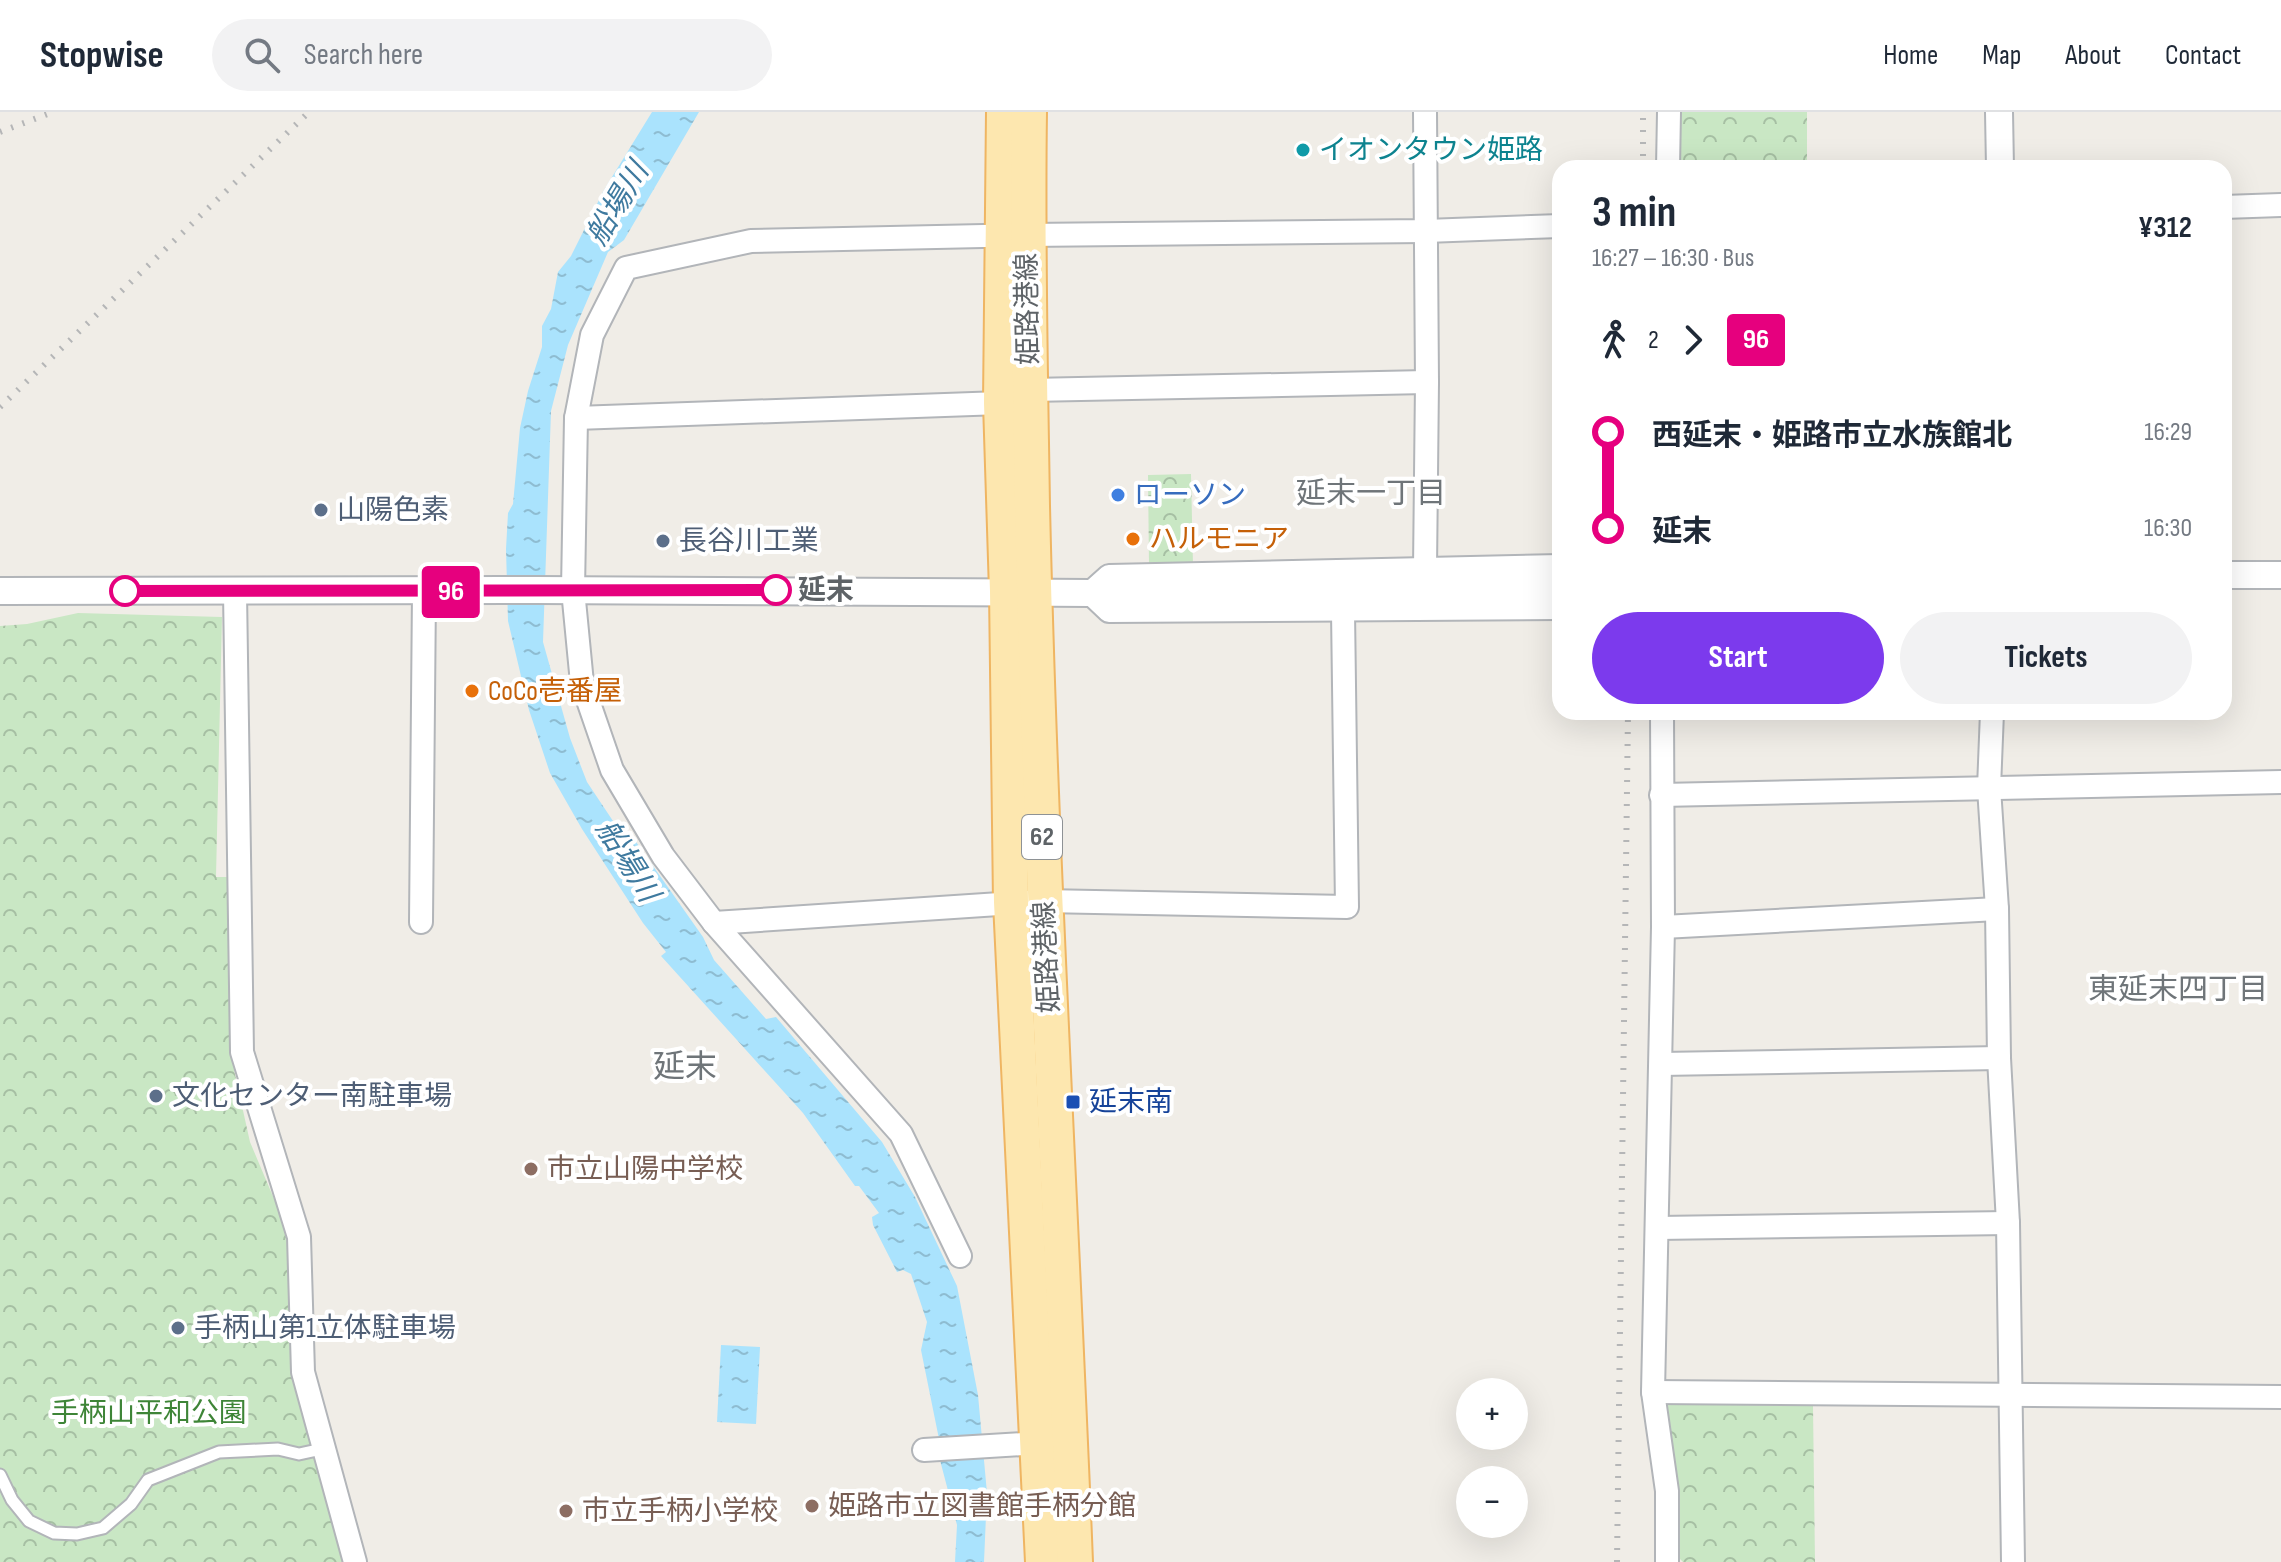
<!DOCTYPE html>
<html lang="en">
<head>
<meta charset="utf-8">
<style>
	:root { --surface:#fff; --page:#f2f2f3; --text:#1f2937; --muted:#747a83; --line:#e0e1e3; --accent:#7c3aed }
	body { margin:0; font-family:"Sofia Sans Condensed","Noto Sans JP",sans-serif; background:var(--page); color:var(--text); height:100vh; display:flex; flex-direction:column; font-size:30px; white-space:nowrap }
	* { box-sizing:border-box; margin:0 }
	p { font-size:26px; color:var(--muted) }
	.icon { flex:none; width:44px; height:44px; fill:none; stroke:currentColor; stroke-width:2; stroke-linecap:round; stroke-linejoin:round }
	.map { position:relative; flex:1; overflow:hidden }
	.drawer { position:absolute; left:1552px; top:48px; width:680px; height:560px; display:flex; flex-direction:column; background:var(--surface); border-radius:24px; box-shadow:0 8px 32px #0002 }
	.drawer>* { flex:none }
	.badge { padding:0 16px; border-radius:6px; font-size:28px; line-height:52px }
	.buttons { position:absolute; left:1456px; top:1266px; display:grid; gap:16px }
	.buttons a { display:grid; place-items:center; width:72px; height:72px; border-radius:50%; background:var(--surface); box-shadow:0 8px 32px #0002; font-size:40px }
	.map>.badge { position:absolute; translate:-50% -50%; box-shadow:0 0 0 4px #fff }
	.legs { display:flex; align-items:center; gap:12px; height:88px; padding:0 40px; font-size:26px }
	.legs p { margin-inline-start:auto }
	.overview { display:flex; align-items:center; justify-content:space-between; height:136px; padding:0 40px }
	h1 { font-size:44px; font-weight:700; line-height:60px }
	.primary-button { display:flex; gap:16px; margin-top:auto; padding:16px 40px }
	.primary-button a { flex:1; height:92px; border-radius:48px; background:var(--accent); color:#fff; font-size:32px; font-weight:700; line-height:92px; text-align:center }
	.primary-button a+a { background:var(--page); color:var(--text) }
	ul { padding:0 40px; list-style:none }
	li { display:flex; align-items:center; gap:28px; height:96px; font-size:30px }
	li i { display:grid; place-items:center; width:12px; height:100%; margin:0 10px; background:currentColor }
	li i::after { content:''; width:20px; height:20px; margin:-10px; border:6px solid; border-radius:50%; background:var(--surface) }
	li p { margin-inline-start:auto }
	li:first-child i { background:linear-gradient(#0000 50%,currentColor 0) }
	li:last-child i { background:linear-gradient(currentColor 50%,#0000 0) }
	header { display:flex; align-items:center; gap:48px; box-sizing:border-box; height:112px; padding:0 40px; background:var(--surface); border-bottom:2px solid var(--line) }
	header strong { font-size:38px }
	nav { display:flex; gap:44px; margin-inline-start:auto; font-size:28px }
	.search { width:560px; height:72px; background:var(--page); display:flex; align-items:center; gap:20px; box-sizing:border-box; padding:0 28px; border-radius:44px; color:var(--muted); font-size:30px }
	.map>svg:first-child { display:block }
	.park { fill:url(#park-crowns) }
	.water { fill:url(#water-ripples) }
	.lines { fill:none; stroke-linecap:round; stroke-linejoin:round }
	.service-casing { stroke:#b2b5b9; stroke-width:15 }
	.minor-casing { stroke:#b2b5b9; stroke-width:26 }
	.tertiary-casing { stroke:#b2b5b9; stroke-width:30 }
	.primary-casing { stroke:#efb562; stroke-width:38 }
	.service { stroke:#fff; stroke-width:11 }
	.minor { stroke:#fff; stroke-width:22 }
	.tertiary { stroke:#fff; stroke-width:26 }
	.primary { stroke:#fde7af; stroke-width:34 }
	.rail { stroke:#b5b6b7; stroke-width:6; stroke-dasharray:2 10; stroke-linecap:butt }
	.line-1-casing { stroke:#fff; stroke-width:18 }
	.line-1 { stroke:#e6007e; stroke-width:12 }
	.culture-dot { fill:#0f9aa8; stroke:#fff; stroke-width:3 }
	.shop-dot { fill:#3f7fe0; stroke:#fff; stroke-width:3 }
	.service-dot { fill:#5c6f8a; stroke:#fff; stroke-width:3 }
	.food-dot { fill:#e8710a; stroke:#fff; stroke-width:3 }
	.stop-1-dot { fill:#fff; stroke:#e6007e; stroke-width:4 }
	.transit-dot { fill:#1a4fb4; stroke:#fff; stroke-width:3 }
	.education-dot { fill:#8d6e63; stroke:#fff; stroke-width:3 }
	.labels { text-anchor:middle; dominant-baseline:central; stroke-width:8; stroke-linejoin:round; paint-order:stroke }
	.shield { fill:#fff; stroke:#8e9295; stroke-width:2 }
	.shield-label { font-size:26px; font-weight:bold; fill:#5e6367 }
	.culture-label { font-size:28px; fill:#0d838f; stroke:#fff; text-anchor:start }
	.street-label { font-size:28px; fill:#5e6367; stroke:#fff }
	.shop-label { font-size:28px; fill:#366cbe; stroke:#fff; text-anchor:start }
	.service-label { font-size:28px; fill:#4e5e75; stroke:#fff; text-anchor:start }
	.food-label { font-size:28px; fill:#c56008; stroke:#fff; text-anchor:start }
	.stop-label { font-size:28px; font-weight:bold; fill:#5e6367; stroke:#fff; text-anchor:start }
	.transit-label { font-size:28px; fill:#164399; stroke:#fff; text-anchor:start }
	.education-label { font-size:28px; fill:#785e54; stroke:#fff; text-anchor:start }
	.park-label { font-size:28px; fill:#3e8537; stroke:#fff }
	.water-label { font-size:30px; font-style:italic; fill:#3f7a9f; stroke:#fff }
	.neighbourhood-label { font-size:30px; fill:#6f7579; stroke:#fff }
	.quarter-label { font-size:32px; fill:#6f7579; stroke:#fff }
</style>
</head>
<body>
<header>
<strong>Stopwise</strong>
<div class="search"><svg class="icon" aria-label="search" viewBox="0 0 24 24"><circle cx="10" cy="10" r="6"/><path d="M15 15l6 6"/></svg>Search here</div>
<nav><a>Home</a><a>Map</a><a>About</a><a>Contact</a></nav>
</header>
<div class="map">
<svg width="2281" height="1450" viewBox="0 0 2281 1450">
	<defs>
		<pattern id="park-crowns" width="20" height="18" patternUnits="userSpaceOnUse" patternTransform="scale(2)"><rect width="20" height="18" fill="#c9e7c4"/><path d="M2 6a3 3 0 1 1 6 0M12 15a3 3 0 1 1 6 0" fill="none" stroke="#a6bfa3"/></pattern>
		<pattern id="water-ripples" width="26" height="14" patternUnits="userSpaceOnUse" patternTransform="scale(2)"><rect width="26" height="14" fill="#aae3fd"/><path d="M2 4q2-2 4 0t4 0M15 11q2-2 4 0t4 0" fill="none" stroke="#8ebcd1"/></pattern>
	</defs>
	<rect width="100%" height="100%" fill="#f0ede7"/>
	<g class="park">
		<polygon points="1678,0 1807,0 1807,56 1676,56"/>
		<polygon points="1191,362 1193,453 1149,453 1148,363"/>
		<polygon points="78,501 222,505 216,765 227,765 231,774 234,958 250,1030 280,1101 291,1146 293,1257 299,1291 345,1450 0,1450 0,514 27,512"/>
		<polygon points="1669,1292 1813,1294 1815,1450 1683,1450 1678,1445 1664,1299"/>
	</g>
	<g class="water">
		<polygon points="652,0 699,0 624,128 608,140 568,233 551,299 543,530 570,626 587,670 615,712 634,727 703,825 714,848 766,907 776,905 882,1030 915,1085 957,1174 978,1283 987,1381 984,1450 955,1450 957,1413 935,1329 939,1327 921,1238 927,1210 911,1162 903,1158 897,1160 873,1113 872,1105 879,1101 859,1074 855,1074 803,1001 661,844 666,840 643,811 582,717 550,661 529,598 508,509 506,437 508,401 513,392 520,316 528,279 542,235 542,214 551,197 558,160 571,144 604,78"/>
		<polygon points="721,1233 760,1235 756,1312 717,1310"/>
	</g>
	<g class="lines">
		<defs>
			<polyline id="service" points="0,1363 12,1388 29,1409 54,1421 77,1422 103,1416 131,1392 148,1368 219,1340 278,1337 299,1342 322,1337"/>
			<g id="minor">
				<polyline points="1425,0 1427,270 1425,457"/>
				<polyline points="1668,56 1669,0"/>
				<polyline points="2224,95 2281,93"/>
				<polyline points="1030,278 1427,270"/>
				<polyline points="576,306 1001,291"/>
				<polyline points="1560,454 1109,464 1090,481 1109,499 1560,496"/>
				<polyline points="235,480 242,940 299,1125 303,1260 355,1450"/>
				<polyline points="1662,600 1663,815 1653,1280 1667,1379 1667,1450"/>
				<polyline points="1992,600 1989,676 1997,797 1999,946 2008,1111 2013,1450"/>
				<polyline points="1661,683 2281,670"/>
				<polyline points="421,810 424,480"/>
				<polyline points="714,811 1044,789 1347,795 1343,499"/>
				<polyline points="1663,815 1997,797"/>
				<polyline points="1661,952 1999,946"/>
				<polyline points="1658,1116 2008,1111"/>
				<polyline points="960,1144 901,1022 714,811 663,744 612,658 582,571 573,478 576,306 592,223 626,156 751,129 1027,123 1426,119 1560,114"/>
				<polyline points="1653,1280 2281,1285"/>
				<polyline points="924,1338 1039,1331"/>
			</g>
			<g id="tertiary">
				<polyline points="1999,0 2000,56"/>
				<polyline points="2224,463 2281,463"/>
				<polyline points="0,479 537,478 1090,481 1557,473"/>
			</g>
			<g id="primary">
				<polyline points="1004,0 1001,291 1007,479 1011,790 1043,1450"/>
				<path d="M1029 0C1027 131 1030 262 1032 394 1040 746 1061 1098 1075 1450"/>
			</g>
		</defs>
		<use href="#service" class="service-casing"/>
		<use href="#minor" class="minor-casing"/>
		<use href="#tertiary" class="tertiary-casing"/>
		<use href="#primary" class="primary-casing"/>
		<use href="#service" class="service"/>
		<use href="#minor" class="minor"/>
		<use href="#tertiary" class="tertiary"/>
		<use href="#primary" class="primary"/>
		<g class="rail">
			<polyline points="0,20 53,0"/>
			<polyline points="1643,56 1643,0"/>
			<polyline points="0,295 309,0"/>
			<polyline points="1617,1450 1628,600"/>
		</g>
	</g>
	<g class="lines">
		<defs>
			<polyline id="line-1" points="125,479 776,478"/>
		</defs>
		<use href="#line-1" class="line-1-casing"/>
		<use href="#line-1" class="line-1"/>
	</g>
	<circle class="culture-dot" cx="1303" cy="38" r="8"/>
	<circle class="shop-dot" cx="1118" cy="383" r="8"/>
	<g class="service-dot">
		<circle cx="321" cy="398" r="8"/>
		<circle cx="663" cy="429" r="8"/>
		<circle cx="156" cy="984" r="8"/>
		<circle cx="178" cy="1216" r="8"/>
	</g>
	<g class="food-dot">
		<circle cx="1133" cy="427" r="8"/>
		<circle cx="472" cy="579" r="8"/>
	</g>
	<g class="stop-1-dot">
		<circle cx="776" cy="478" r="14"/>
		<circle cx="125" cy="479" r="14"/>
	</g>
	<rect class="transit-dot" x="1065" y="982" width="16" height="16" rx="4"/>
	<g class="education-dot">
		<circle cx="531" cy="1057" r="8"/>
		<circle cx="812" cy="1394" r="8"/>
		<circle cx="566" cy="1399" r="8"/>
	</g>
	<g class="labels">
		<rect class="shield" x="1022" y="703" width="40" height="44" rx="6"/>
		<g class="shield-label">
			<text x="1042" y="725">62</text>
		</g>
		<g class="culture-label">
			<text x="1319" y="38">イオンタウン姫路</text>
		</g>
		<g class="street-label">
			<text transform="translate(1028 197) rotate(-91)">姫路港線</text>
			<text transform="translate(1047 845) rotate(-93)">姫路港線</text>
		</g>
		<g class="shop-label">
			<text x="1134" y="383">ローソン</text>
		</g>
		<g class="service-label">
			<text x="337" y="398">山陽色素</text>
			<text x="679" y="429">長谷川工業</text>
			<text x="172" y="984">文化センター南駐車場</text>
			<text x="194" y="1216">手柄山第1立体駐車場</text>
		</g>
		<g class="food-label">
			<text x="1149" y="427">ハルモニア</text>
			<text x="488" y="579">CoCo壱番屋</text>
		</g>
		<g class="stop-label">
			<text x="798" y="478">延末</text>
		</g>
		<g class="transit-label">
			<text x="1089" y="990">延末南</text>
		</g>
		<g class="education-label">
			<text x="547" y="1057">市立山陽中学校</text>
			<text x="828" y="1394">姫路市立図書館手柄分館</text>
			<text x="582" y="1399">市立手柄小学校</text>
		</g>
		<g class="park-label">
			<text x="149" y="1301">手柄山平和公園</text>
		</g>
		<g class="water-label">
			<text transform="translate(618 92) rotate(-59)">船場川</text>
			<text transform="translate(627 749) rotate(58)">船場川</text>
		</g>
		<g class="neighbourhood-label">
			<text x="1371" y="382">延末一丁目</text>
			<text x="2178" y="878">東延末四丁目</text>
		</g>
		<g class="quarter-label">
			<text x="685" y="955">延末</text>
		</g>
	</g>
</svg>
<div class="buttons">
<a>+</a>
<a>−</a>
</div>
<b class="badge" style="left:451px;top:480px;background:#e6007e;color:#fff">96</b>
<section class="drawer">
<div class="overview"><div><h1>3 min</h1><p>16:27 – 16:30 · Bus</p></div><b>¥312</b></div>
<div class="legs"><svg class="icon" aria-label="walk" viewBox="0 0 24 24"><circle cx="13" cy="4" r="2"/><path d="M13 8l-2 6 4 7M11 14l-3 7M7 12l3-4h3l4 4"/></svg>2<svg class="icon" aria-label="forward" viewBox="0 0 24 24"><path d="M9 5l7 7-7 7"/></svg><b class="badge" style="background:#e6007e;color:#fff">96</b></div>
<ul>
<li><i style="color:#e6007e"></i><b>西延末・姫路市立水族館北</b><p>16:29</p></li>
<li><i style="color:#e6007e"></i><b>延末</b><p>16:30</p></li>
</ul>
<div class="primary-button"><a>Start</a><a>Tickets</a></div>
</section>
</div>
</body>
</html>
